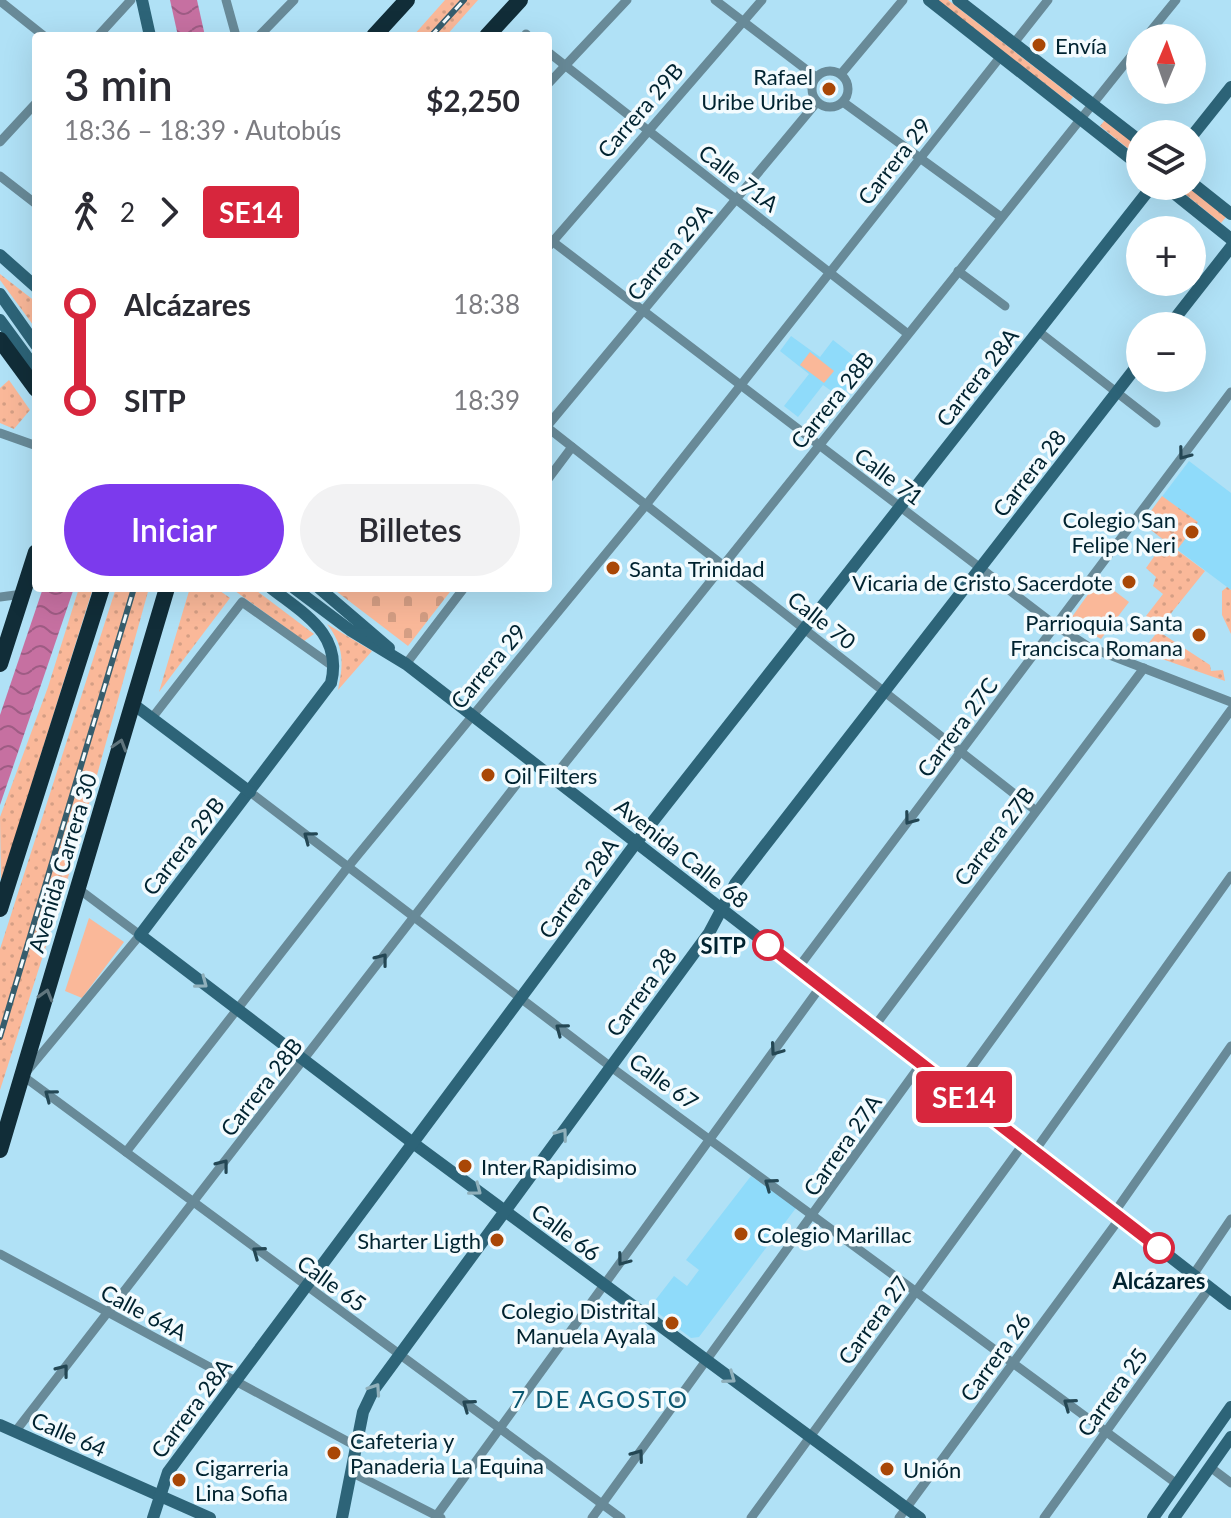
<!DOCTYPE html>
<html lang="es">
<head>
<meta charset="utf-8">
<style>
	:root { --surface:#fff; --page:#f2f2f3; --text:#2b2b33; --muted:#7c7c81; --accent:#7c3aed }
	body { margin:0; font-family:Lato,sans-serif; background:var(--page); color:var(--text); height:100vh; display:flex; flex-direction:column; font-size:30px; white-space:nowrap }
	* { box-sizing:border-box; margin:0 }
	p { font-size:26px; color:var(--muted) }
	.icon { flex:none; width:44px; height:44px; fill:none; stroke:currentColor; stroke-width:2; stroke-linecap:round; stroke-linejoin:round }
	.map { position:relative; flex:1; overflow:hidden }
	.drawer { position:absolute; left:32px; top:32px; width:520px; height:560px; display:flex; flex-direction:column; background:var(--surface); border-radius:8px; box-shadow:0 8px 32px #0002 }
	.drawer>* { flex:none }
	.badge { padding:0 16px; border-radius:6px; font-size:28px; line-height:52px }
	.needle { width:52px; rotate:2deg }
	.buttons { position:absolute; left:1126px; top:24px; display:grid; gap:16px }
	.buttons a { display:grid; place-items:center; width:80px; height:80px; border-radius:50%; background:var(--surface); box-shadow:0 8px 32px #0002; font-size:40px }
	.map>.badge { position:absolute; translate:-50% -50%; box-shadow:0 0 0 4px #fff }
	.legs { display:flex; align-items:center; gap:12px; height:88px; padding:0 32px; font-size:26px }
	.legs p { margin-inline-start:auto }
	.summary { display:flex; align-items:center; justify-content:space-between; height:136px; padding:0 32px }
	h1 { font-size:44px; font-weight:600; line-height:60px }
	.action { display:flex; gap:16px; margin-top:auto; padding:16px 32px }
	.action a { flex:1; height:92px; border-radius:48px; background:var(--accent); color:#fff; font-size:32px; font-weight:600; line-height:92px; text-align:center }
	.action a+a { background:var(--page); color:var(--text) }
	ul { padding:0 32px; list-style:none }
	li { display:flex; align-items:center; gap:28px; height:96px; font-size:30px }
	li i { display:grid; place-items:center; width:12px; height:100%; margin:0 10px; background:currentColor }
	li i::after { content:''; width:20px; height:20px; margin:-10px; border:6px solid; border-radius:50%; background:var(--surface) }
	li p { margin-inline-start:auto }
	li:first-child i { background:linear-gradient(#0000 50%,currentColor 0) }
	li:last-child i { background:linear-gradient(currentColor 50%,#0000 0) }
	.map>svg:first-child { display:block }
	.built { fill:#8fdbfa }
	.grass { fill:url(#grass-dots) }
	.cemetery { fill:url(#cemetery-stones) }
	.park { fill:#fab899 }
	.water { fill:url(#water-waves) }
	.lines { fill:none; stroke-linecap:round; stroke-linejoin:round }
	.street { stroke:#688a98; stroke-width:9 }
	.secondary { stroke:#2d6478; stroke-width:12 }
	.highway { stroke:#112d38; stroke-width:16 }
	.rail-casing { stroke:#365d6d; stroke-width:6 }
	.rail { stroke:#f3fbfe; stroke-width:3; stroke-dasharray:9; stroke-linecap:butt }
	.oneway { stroke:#244754 }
	.oneway2 { stroke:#60757d }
	.oneway3 { stroke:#90b0bb }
	.line-1-casing { stroke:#fff; stroke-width:18 }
	.line-1 { stroke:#d7263d; stroke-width:12 }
	.poi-dot { fill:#a94706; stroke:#f3fbfe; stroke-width:3 }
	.stop-1-dot { fill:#fff; stroke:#d7263d; stroke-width:4 }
	.labels { text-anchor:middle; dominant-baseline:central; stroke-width:7; stroke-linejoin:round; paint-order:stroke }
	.poi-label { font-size:22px; fill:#002330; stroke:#f3fbfe; text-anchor:start }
	.street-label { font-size:22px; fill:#002330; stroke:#f3fbfe }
	.stop-label { font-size:22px; font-weight:bold; fill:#002330; stroke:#f3fbfe; text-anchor:end }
	.neighbourhood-label { font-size:24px; letter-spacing:2px; fill:#0a5770; stroke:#f3fbfe }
</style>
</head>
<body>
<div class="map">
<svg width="1231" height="1518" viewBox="0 0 1231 1518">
	<defs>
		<pattern id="grass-dots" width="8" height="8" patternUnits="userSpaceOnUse" patternTransform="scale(2)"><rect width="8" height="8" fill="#fab899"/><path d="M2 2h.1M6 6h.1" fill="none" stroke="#d49e84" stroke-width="1.8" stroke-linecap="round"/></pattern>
		<pattern id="cemetery-stones" width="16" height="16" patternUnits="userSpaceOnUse" patternTransform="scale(2)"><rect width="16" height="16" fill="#fab899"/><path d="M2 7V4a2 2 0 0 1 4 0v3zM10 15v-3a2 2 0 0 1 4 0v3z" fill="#d49e84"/></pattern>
		<pattern id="water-waves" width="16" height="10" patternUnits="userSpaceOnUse" patternTransform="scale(2)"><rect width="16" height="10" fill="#c670a1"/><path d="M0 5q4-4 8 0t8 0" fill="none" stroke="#9e5c84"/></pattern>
	</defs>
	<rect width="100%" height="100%" fill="#b0e1f6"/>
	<g class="built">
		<polygon points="791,336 820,357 833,340 865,365 840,397 823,385 798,417 784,406 809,374 780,351"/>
		<polygon points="1189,461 1231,493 1231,590 1142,523"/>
		<polygon points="751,1176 796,1208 699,1337 691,1338 650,1307 674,1276 687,1286 699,1270 686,1260"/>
	</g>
	<g class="grass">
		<polygon points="445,0 478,0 446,36 413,36"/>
		<polygon points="935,0 948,0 1073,97 1069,102"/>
		<polygon points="1105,120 1140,148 1140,158 1100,126"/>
		<polygon points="1175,186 1187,186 1226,217 1221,223"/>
		<polygon points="0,274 36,302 36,329 0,280"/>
		<polygon points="9,380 30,410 14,429 0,423 0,388"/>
		<polygon points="1162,496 1198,522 1177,550 1205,571 1160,627 1146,616 1163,594 1153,586 1156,577 1146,568 1165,541 1142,523"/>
		<polygon points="1227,587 1231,590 1231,634 1222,615 1222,591"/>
		<polygon points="79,588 93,588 1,882 0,817 48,687"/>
		<polygon points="116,588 149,588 72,865 0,1090 0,949"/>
		<polygon points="197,588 216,588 230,598 159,692 189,591"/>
		<polygon points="231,588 253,588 314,634 304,641"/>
		<path d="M327 624 372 651 338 690C344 663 344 646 327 624Z"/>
		<polygon points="1158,631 1210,665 1211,671 1223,670 1225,681 1142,652"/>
	</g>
	<polygon class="cemetery" points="332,588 453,588 408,646"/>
	<g class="park">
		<polygon points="810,352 834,371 824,383 800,365"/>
		<polygon points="1099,579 1129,602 1101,639 1069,621"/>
		<polygon points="89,918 124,942 82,998 65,991"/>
	</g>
	<g class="water">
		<polygon points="170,0 197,0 205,36 178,36"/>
		<polygon points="43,588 74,588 0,805 0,715"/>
	</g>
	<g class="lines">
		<g class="street">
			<polyline points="226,0 236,36"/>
			<polyline points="715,0 816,77"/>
			<polyline points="0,1 44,36"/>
			<polyline points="526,34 528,36"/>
			<polyline points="98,36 131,0"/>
			<polyline points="259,36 294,0"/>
			<polyline points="1145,38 1176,0"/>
			<polyline points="1014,43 1048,0"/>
			<polyline points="548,52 908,334"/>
			<circle cx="830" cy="89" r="18"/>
			<polyline points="841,74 903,0"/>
			<polyline points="548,84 627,0"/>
			<polyline points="843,102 1001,217"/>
			<polyline points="0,142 36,103"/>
			<polyline points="0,176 36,204"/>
			<polyline points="548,238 1055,625 1089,647 1231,702"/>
			<polyline points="548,247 762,0"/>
			<polyline points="958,271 1005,306"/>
			<polyline points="1038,331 1156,423"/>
			<polyline points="548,425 817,102"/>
			<polyline points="548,428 1035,810"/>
			<polyline points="0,433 34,445"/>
			<polyline points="548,479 572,447"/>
			<polyline points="0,597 23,594"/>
			<polyline points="406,664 464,588"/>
			<polyline points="152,718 242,602 334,667"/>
			<polyline points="553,778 1140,45"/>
			<polyline points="250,792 611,1067 1177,1484"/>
			<polyline points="76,887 140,935 23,1076 621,1518"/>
			<polyline points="798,968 1231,392"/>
			<polyline points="874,1027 1144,668"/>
			<polyline points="955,1090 1231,710"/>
			<polyline points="126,1152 348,867 646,505 1001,56"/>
			<polyline points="1034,1152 1231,876"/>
			<polyline points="1114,1213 1231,1046"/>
			<polyline points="0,1254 356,1446"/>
			<polyline points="1193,1275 1231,1219"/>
			<polyline points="15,1432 533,763"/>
			<polyline points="1210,1467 1231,1483"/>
			<polyline points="351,1472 441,1518"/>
			<polyline points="437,1515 821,986"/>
			<polyline points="592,1518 921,1064"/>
			<polyline points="751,1518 1024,1143"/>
			<polyline points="899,1518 1120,1218"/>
			<polyline points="1044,1518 1210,1287"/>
		</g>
		<g class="secondary">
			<polyline points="142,0 150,36"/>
			<polyline points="929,0 1140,166"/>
			<polyline points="958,0 1140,141"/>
			<polyline points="1192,136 1231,87"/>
			<polyline points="1192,183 1231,214"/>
			<polyline points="1165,186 1231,239"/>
			<polyline points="0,255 36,287"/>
			<polyline points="0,294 36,345"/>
			<polyline points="0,320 36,369"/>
			<polyline points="1169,326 1231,247"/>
			<path d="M271 588C304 614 343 634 331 683L140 935 413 1143 920 1518"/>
			<polyline points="294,588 350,630 406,664 1231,1304"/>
			<polyline points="319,588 389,648"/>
			<polyline points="133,704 250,792"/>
			<polyline points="0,1425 210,1518"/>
			<polyline points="153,1518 168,1472 636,843 1152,186"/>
			<polyline points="342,1518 363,1412 373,1391 709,933 735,884 1140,362"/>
			<polyline points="1153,1518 1231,1407"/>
			<polyline points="1174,1518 1231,1437"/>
		</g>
		<g class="highway">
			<polyline points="374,36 407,0"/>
			<polyline points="487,36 520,0"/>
			<polyline points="0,340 36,389"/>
			<polyline points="0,664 36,552"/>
			<polyline points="0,909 102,588"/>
			<polyline points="0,1150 167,588"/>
		</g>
		<defs>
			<g id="rail">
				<polyline points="431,36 464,0"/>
				<polyline points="0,1037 134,588"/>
			</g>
		</defs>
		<use href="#rail" class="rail-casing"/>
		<use href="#rail" class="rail"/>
	</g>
	<defs><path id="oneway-chevron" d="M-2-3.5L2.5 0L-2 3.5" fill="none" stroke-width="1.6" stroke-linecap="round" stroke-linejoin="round" transform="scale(2)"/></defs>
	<g class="oneway">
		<use href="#oneway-chevron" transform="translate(1184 454) rotate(127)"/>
		<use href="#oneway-chevron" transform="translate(910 819) rotate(127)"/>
		<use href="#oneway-chevron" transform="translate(309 837) rotate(-143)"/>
		<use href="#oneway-chevron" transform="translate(382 959) rotate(-52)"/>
		<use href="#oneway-chevron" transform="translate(561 1029) rotate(-143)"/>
		<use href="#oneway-chevron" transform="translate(776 1050) rotate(125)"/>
		<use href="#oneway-chevron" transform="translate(50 1095) rotate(-143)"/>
		<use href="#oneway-chevron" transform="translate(223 1165) rotate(-52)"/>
		<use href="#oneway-chevron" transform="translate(770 1184) rotate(-144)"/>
		<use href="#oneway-chevron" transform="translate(258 1252) rotate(-144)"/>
		<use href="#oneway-chevron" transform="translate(623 1260) rotate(127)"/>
		<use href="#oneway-chevron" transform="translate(63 1370) rotate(-52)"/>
		<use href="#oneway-chevron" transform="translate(1069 1404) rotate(-144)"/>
		<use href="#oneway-chevron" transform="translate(468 1405) rotate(-144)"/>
		<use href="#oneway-chevron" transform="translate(638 1455) rotate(-54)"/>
	</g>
	<g class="oneway2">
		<use href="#oneway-chevron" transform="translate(120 745) rotate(-73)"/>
		<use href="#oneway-chevron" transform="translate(46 995) rotate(-74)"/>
	</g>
	<g class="oneway3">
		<use href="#oneway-chevron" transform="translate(202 983) rotate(37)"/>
		<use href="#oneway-chevron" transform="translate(562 1134) rotate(-54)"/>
		<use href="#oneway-chevron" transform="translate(476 1190) rotate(37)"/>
		<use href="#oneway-chevron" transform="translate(730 1378) rotate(36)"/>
		<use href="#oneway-chevron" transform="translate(375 1389) rotate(-56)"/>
	</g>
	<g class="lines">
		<defs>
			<polyline id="line-1" points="768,945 1159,1248"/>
		</defs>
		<use href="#line-1" class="line-1-casing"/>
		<use href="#line-1" class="line-1"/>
	</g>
	<g class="poi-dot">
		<circle cx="1039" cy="45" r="8"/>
		<circle cx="829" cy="89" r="8"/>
		<circle cx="1192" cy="532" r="8"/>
		<circle cx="613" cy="568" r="8"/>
		<circle cx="1129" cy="582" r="8"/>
		<circle cx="1199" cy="635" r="8"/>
		<circle cx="488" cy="775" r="8"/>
		<circle cx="465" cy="1166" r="8"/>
		<circle cx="741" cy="1234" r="8"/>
		<circle cx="497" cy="1240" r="8"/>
		<circle cx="672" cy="1323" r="8"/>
		<circle cx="334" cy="1453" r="8"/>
		<circle cx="887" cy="1469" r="8"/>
		<circle cx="179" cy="1480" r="8"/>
	</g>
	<g class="stop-1-dot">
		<circle cx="768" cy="945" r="14"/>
		<circle cx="1159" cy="1248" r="14"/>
	</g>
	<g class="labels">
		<g class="poi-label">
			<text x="1055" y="45">Envía</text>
			<text x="813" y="76" text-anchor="end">Rafael<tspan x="813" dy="25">Uribe Uribe</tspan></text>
			<text x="1176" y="519" text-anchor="end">Colegio San<tspan x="1176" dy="25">Felipe Neri</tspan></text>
			<text x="629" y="568">Santa Trinidad</text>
			<text x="1113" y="582" text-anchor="end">Vicaria de Cristo Sacerdote</text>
			<text x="1183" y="622" text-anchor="end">Parrioquia Santa<tspan x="1183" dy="25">Francisca Romana</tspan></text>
			<text x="504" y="775">Oil Filters</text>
			<text x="481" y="1166">Inter Rapidisimo</text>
			<text x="757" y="1234">Colegio Marillac</text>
			<text x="481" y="1240" text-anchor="end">Sharter Ligth</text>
			<text x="656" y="1310" text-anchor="end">Colegio Distrital<tspan x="656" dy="25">Manuela Ayala</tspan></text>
			<text x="350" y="1440">Cafeteria y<tspan x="350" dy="25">Panaderia La Equina</tspan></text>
			<text x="195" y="1467">Cigarreria<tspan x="195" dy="25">Lina Sofia</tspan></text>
			<text x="903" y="1469">Unión</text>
		</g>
		<g class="street-label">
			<text transform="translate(640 110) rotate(-49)">Carrera 29B</text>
			<text transform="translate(894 161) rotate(-52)">Carrera 29</text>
			<text transform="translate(739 178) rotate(38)">Calle 71A</text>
			<text transform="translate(669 252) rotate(-50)">Carrera 29A</text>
			<text transform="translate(977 377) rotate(-52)">Carrera 28A</text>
			<text transform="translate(832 400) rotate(-51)">Carrera 28B</text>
			<text transform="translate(1029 473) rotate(-52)">Carrera 28</text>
			<text transform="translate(889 476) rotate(37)">Calle 71</text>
			<text transform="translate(822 620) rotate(38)">Calle 70</text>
			<text transform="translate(488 666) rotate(-50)">Carrera 29</text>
			<text transform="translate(957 727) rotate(-53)">Carrera 27C</text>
			<text transform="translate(994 836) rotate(-53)">Carrera 27B</text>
			<text transform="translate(183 846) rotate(-52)">Carrera 29B</text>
			<text transform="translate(682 853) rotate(38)">Avenida Calle 68</text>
			<text transform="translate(62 863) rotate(-73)">Avenida Carrera 30</text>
			<text transform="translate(578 888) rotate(-54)">Carrera 28A</text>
			<text transform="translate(641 992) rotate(-54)">Carrera 28</text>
			<text transform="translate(664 1081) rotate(36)">Calle 67</text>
			<text transform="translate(261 1087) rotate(-52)">Carrera 28B</text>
			<text transform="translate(842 1145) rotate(-55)">Carrera 27A</text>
			<text transform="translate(566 1232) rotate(37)">Calle 66</text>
			<text transform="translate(332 1283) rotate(36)">Calle 65</text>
			<text transform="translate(144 1312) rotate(28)">Calle 64A</text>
			<text transform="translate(873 1320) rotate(-54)">Carrera 27</text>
			<text transform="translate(995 1357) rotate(-54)">Carrera 26</text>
			<text transform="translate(1112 1392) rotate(-54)">Carrera 25</text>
			<text transform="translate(191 1408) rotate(-53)">Carrera 28A</text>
			<text transform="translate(69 1434) rotate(24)">Calle 64</text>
		</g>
		<g class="stop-label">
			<text x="746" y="945">SITP</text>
			<text x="1159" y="1280" text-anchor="middle">Alcázares</text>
		</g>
		<g class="neighbourhood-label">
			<text x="600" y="1398">7 DE AGOSTO</text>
		</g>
	</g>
</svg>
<div class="buttons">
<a><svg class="needle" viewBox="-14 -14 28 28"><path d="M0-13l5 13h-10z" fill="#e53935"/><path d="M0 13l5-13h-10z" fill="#7c7c81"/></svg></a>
<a><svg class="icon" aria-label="layers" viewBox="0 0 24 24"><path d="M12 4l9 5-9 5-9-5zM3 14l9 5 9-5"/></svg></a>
<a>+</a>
<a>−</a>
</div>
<b class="badge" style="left:964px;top:1097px;background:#d7263d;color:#fff">SE14</b>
<section class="drawer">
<div class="summary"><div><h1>3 min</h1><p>18:36 – 18:39 · Autobús</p></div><b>$2,250</b></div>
<div class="legs"><svg class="icon" aria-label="walk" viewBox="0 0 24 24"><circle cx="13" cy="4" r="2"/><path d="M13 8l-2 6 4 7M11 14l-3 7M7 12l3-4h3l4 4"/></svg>2<svg class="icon" aria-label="forward" viewBox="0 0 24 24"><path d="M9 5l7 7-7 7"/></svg><b class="badge" style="background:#d7263d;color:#fff">SE14</b></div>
<ul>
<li><i style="color:#d7263d"></i><b>Alcázares</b><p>18:38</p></li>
<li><i style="color:#d7263d"></i><b>SITP</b><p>18:39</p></li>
</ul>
<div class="action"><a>Iniciar</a><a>Billetes</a></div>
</section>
</div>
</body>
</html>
